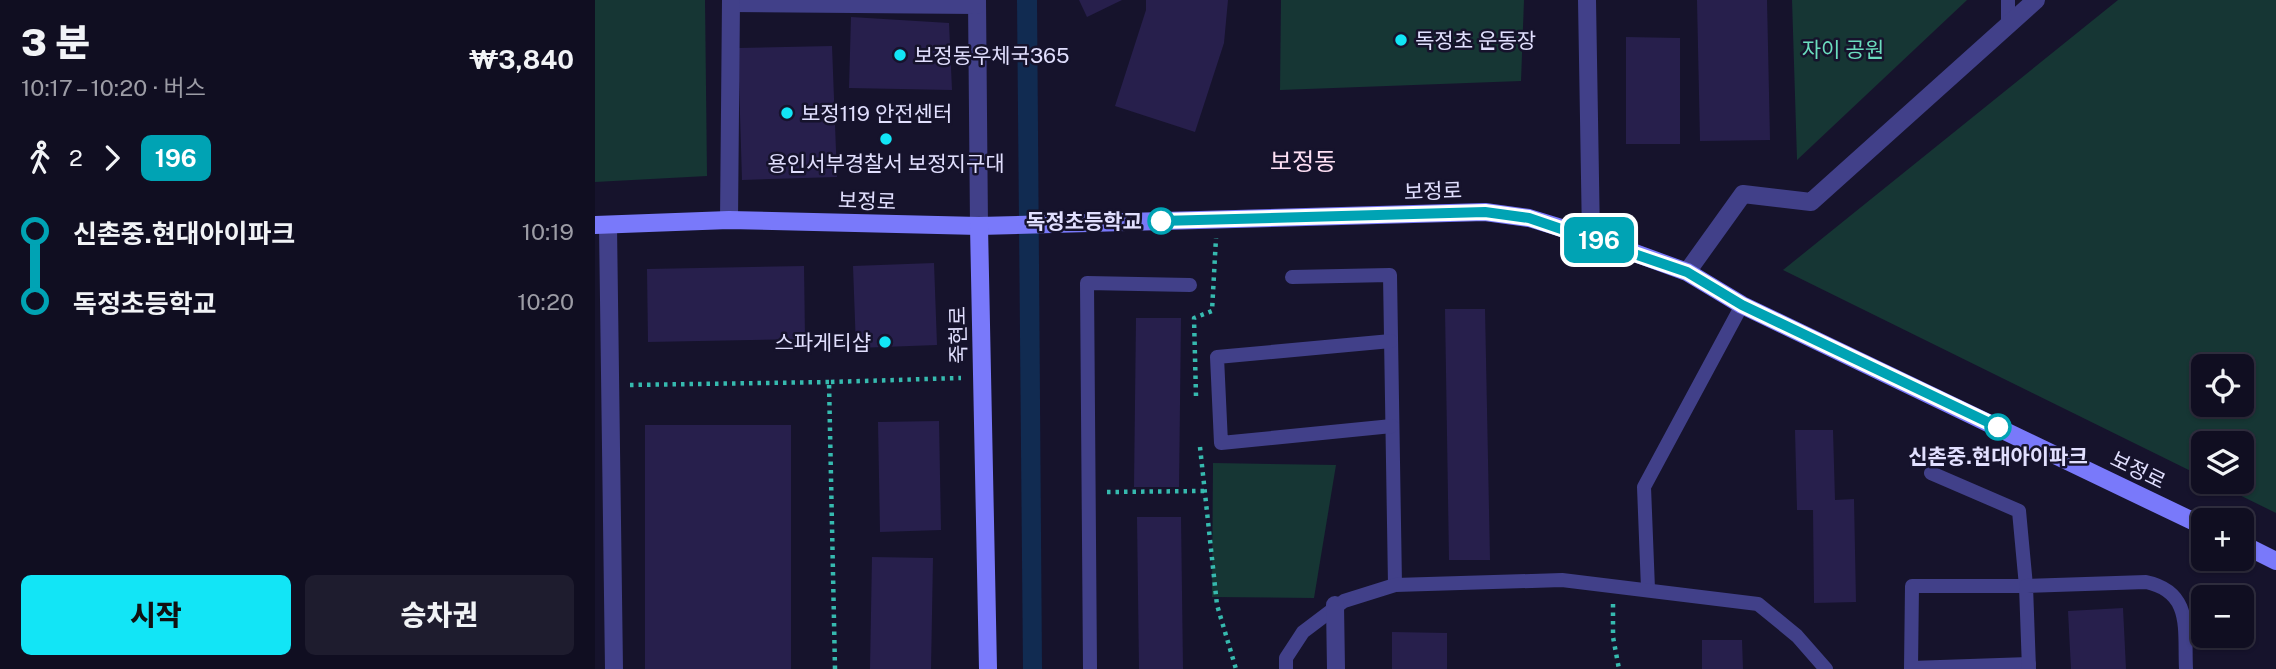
<!DOCTYPE html>
<html lang="ko">
<head>
<meta charset="utf-8">
<style>
	:root { --surface:#100e21; --page:#1e1c2e; --text:#f1f3f6; --muted:#9c9ca5; --line:#302e3f; --accent:#12e5f6 }
	body { margin:0; font-family:"Public Sans","Noto Sans KR",sans-serif; background:var(--page); color:var(--text); height:100vh; display:flex; flex-direction:column; font-size:26px; white-space:nowrap }
	* { box-sizing:border-box; margin:0 }
	p { font-size:23px; color:var(--muted) }
	.icon { flex:none; width:38px; height:38px; fill:none; stroke:currentColor; stroke-width:2; stroke-linecap:round; stroke-linejoin:round }
	.map { position:relative; flex:1; overflow:hidden }
	.drawer { display:flex; flex-direction:column; background:var(--surface); width:595px }
	.drawer>* { flex:none }
	.badge { padding:0 14px; border-radius:10px; font-size:24px; line-height:46px }
	.tools { position:absolute; left:1596px; top:354px; display:grid; gap:14px }
	.tools a { display:grid; place-items:center; width:63px; height:63px; border-radius:10px; background:var(--surface); box-shadow:0 2px 5px #0004,0 0 0 2px var(--line); font-size:35px }
	.map>.badge { position:absolute; translate:-50% -50%; box-shadow:0 0 0 4px #fff }
	.legs { display:flex; align-items:center; gap:10px; height:77px; padding:0 21px; font-size:23px }
	.legs p { margin-inline-start:auto }
	.head { display:flex; align-items:center; justify-content:space-between; height:119px; padding:0 21px }
	h1 { font-size:38px; font-weight:800; line-height:52px }
	.cta { display:flex; gap:14px; margin-top:auto; padding:14px 21px }
	.cta a { flex:1; height:80px; border-radius:10px; background:var(--accent); color:#111; font-size:28px; font-weight:800; line-height:80px; text-align:center }
	.cta a+a { background:var(--page); color:var(--text) }
	ul { padding:0 21px; list-style:none }
	li { display:flex; align-items:center; gap:24px; height:70px; font-size:26px }
	li i { display:grid; place-items:center; width:10px; height:100%; margin:0 9px; background:currentColor }
	li i::after { content:''; width:18px; height:18px; margin:-9px; border:5px solid; border-radius:50%; background:var(--surface) }
	li p { margin-inline-start:auto }
	li:first-child i { background:linear-gradient(#0000 50%,currentColor 0) }
	li:last-child i { background:linear-gradient(currentColor 50%,#0000 0) }
	main { display:flex; flex:1; min-height:0 }
	.map>svg:first-child { display:block }
	.green { fill:#163634; fill-rule:evenodd }
	.water { fill:#112b51 }
	.building { fill:#271f4c }
	.lines { fill:none; stroke-linecap:round; stroke-linejoin:round }
	.path { stroke:#36baaf; stroke-width:4.5; stroke-dasharray:3.5 5; stroke-linecap:butt }
	.lane { stroke:#414089; stroke-width:14 }
	.street { stroke:#414089; stroke-width:18 }
	.secondary { stroke:#7979fa; stroke-width:18 }
	.line-1-casing { stroke:#fff; stroke-width:16 }
	.line-1 { stroke:#00a3b4; stroke-width:10 }
	.poi-dot { fill:#12e5f6; stroke:#16132c; stroke-width:2.5 }
	.stop-1-dot { fill:#fff; stroke:#00a3b4; stroke-width:3.5 }
	.labels { text-anchor:middle; dominant-baseline:central; stroke-width:5; stroke-linejoin:round; paint-order:stroke }
	.poi-label { font-size:21px; fill:#e1dffe; stroke:#16132c; text-anchor:start }
	.park-label { font-size:21px; fill:#6bddbe; stroke:#16132c }
	.street-label { font-size:21px; fill:#e1dffe; stroke:#16132c }
	.stop-label { font-size:21px; font-weight:bold; fill:#e1dffe; stroke:#16132c; text-anchor:end }
	.quarter-label { font-size:24px; fill:#fee0f4; stroke:#16132c }
</style>
</head>
<body>
<main>
<section class="drawer">
<div class="head"><div><h1>3 분</h1><p>10:17 – 10:20 · 버스</p></div><b>₩3,840</b></div>
<div class="legs"><svg class="icon" aria-label="walk" viewBox="0 0 24 24"><circle cx="13" cy="4" r="2"/><path d="M13 8l-2 6 4 7M11 14l-3 7M7 12l3-4h3l4 4"/></svg>2<svg class="icon" aria-label="forward" viewBox="0 0 24 24"><path d="M9 5l7 7-7 7"/></svg><b class="badge" style="background:#00a3b4;color:#fff">196</b></div>
<ul>
<li><i style="color:#00a3b4"></i><b>신촌중.현대아이파크</b><p>10:19</p></li>
<li><i style="color:#00a3b4"></i><b>독정초등학교</b><p>10:20</p></li>
</ul>
<div class="cta"><a>시작</a><a>승차권</a></div>
</section>
<div class="map">
<svg width="1681" height="669" viewBox="0 0 1681 669">
	<rect width="100%" height="100%" fill="#16132c"/>
	<g class="green">
		<polygon points="0,0 110,0 112,176 0,182"/>
		<polygon points="686,0 929,0 926,81 685,90"/>
		<polygon points="1197,0 1372,0 1202,160"/>
		<path d="M1523 0H1681V513L1616 481H1647V443H1608V477L1188 270ZM1608 366H1647V404H1608Z"/>
		<polygon points="618,463 741,465 719,598 617,597"/>
	</g>
	<polygon class="water" points="422,0 442,0 447,669 428,669"/>
	<g class="building">
		<polygon points="484,0 527,0 492,17"/>
		<polygon points="551,0 633,0 629,43 600,132 520,106 551,10"/>
		<polygon points="1102,0 1172,0 1175,140 1105,141"/>
		<polygon points="256,17 354,23 357,90 254,88"/>
		<polygon points="1031,37 1085,38 1085,144 1031,144"/>
		<polygon points="237,46 242,177 147,180 143,48"/>
		<polygon points="339,263 342,345 261,348 258,266"/>
		<polygon points="209,266 210,339 53,342 52,269"/>
		<polygon points="850,309 890,309 895,560 854,560"/>
		<polygon points="541,318 586,318 584,487 539,487"/>
		<polygon points="344,421 346,530 285,532 283,422"/>
		<rect x="50" y="425" width="146" height="244"/>
		<polygon points="1200,430 1238,430 1240,500 1259,499 1261,602 1219,603 1218,510 1202,510"/>
		<polygon points="542,517 586,517 588,669 544,669"/>
		<polygon points="277,557 338,558 336,669 275,669"/>
		<polygon points="1528,608 1531,669 1476,669 1473,611"/>
		<polygon points="797,632 852,633 852,669 797,669"/>
		<polygon points="1107,640 1147,640 1148,669 1107,669"/>
	</g>
	<g class="lines">
		<g class="path">
			<polyline points="35,385 234,382"/>
			<polyline points="601,396 599,318 617,311 621,238"/>
			<polyline points="605,447 622,605 641,669"/>
			<polyline points="512,492 609,491"/>
			<polyline points="1018,604 1018,637 1024,669"/>
			<polyline points="240,669 234,382 366,378"/>
		</g>
		<g class="lane">
			<polyline points="1413,0 1413,22"/>
			<polyline points="697,277 795,275 800,585"/>
			<polyline points="796,341 622,357 626,443 797,426"/>
			<polyline points="1336,473 1424,511 1431,586 1317,586 1316,668 1434,664"/>
			<polyline points="1053,589 1049,487 1147,305"/>
			<polyline points="495,669 492,283 595,285"/>
			<polyline points="691,669 691,658 708,632 749,601 800,585 967,580 1163,604 1202,636 1231,669"/>
			<path d="M1434 669 1431 586 1551 582C1598 592 1589 630 1591 669"/>
		</g>
		<g class="street">
			<polyline points="382,0 384,226"/>
			<polyline points="992,0 996,237"/>
			<polyline points="136,3 382,5"/>
			<polyline points="134,220 136,0"/>
			<polyline points="13,226 19,669"/>
			<polyline points="1092,272 1148,194 1216,202 1441,0"/>
			<polyline points="740,605 741,669"/>
		</g>
		<g class="secondary">
			<polyline points="0,225 134,220 384,226 890,212 934,218 996,237 1092,272 1147,305 1608,526"/>
			<polyline points="384,226 393,669"/>
			<polyline points="1647,544 1681,561"/>
		</g>
	</g>
	<g class="lines">
		<defs>
			<polyline id="line-1" points="566,221 890,212 934,218 1092,272 1147,305 1403,427"/>
		</defs>
		<use href="#line-1" class="line-1-casing"/>
		<use href="#line-1" class="line-1"/>
	</g>
	<g class="poi-dot">
		<circle cx="806" cy="40" r="7"/>
		<circle cx="305" cy="55" r="7"/>
		<circle cx="192" cy="113" r="7"/>
		<circle cx="291" cy="139" r="7"/>
		<circle cx="290" cy="342" r="7"/>
	</g>
	<g class="stop-1-dot">
		<circle cx="566" cy="221" r="12"/>
		<circle cx="1403" cy="427" r="12"/>
	</g>
	<g class="labels">
		<g class="poi-label">
			<text x="820" y="40">독정초 운동장</text>
			<text x="319" y="55">보정동우체국365</text>
			<text x="206" y="113">보정119 안전센터</text>
			<text x="291" y="163" text-anchor="middle">용인서부경찰서 보정지구대</text>
			<text x="276" y="342" text-anchor="end">스파게티샵</text>
		</g>
		<g class="park-label">
			<text x="1248" y="49">자이 공원</text>
		</g>
		<g class="street-label">
			<text transform="translate(838 191) rotate(-2)">보정로</text>
			<text transform="translate(272 201) rotate(2)">보정로</text>
			<text transform="translate(363 335) rotate(-91)">죽현로</text>
			<text transform="translate(1543 470) rotate(26)">보정로</text>
		</g>
		<g class="stop-label">
			<text x="547" y="221">독정초등학교</text>
			<text x="1403" y="456" text-anchor="middle">신촌중.현대아이파크</text>
		</g>
		<g class="quarter-label">
			<text x="708" y="161">보정동</text>
		</g>
	</g>
</svg>
<div class="tools">
<a><svg class="icon" aria-label="locate" viewBox="0 0 24 24"><circle cx="12" cy="12" r="6"/><path d="M12 2v4M12 18v4M2 12h4M18 12h4"/></svg></a>
<a><svg class="icon" aria-label="layers" viewBox="0 0 24 24"><path d="M12 4l9 5-9 5-9-5zM3 14l9 5 9-5"/></svg></a>
<a>+</a>
<a>−</a>
</div>
<b class="badge" style="left:1004px;top:240px;background:#00a3b4;color:#fff">196</b>
</div>
</main>
</body>
</html>
